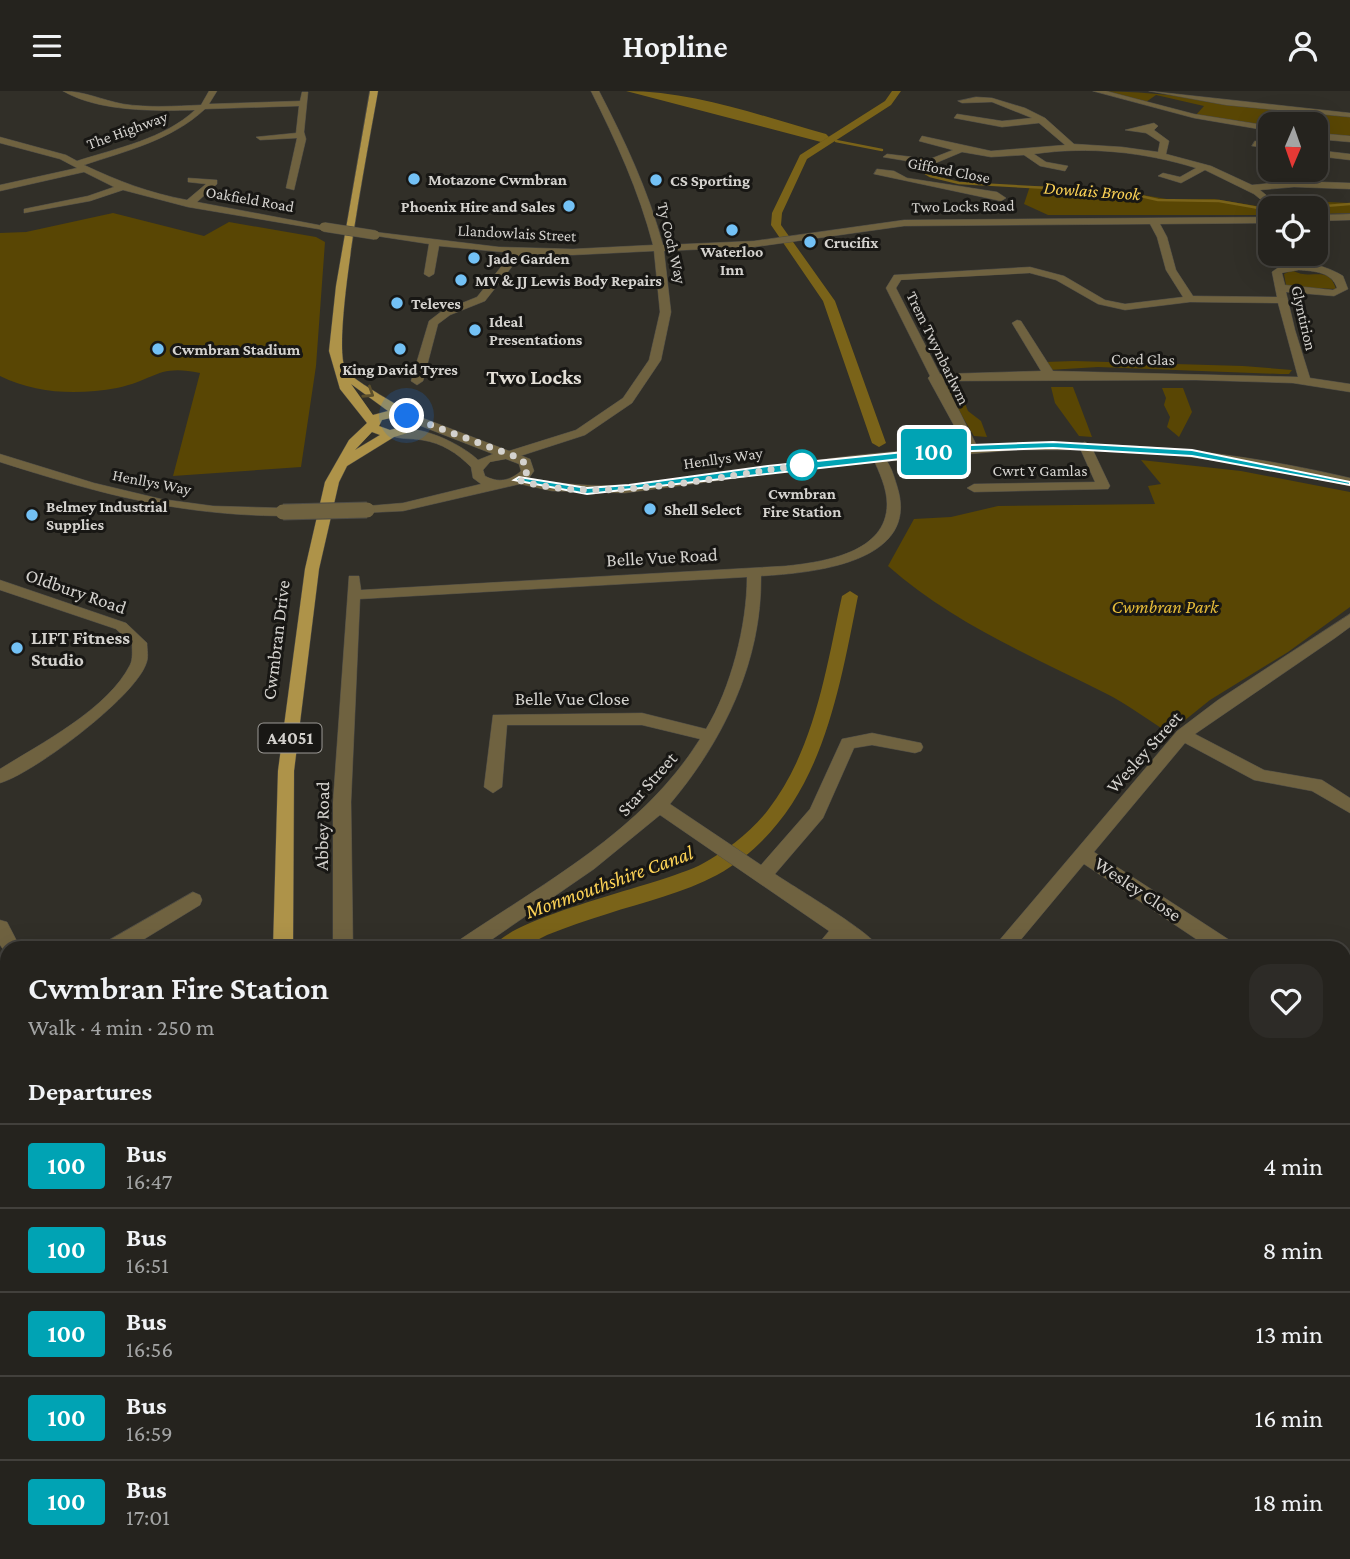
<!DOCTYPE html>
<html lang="en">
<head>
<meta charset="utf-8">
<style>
	:root { --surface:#25231e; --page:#2d2b27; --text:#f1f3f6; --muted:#a3a4a4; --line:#42403c }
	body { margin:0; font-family:"Crimson Pro",serif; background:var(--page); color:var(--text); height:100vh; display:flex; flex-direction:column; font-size:26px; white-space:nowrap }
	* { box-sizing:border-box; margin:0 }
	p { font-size:23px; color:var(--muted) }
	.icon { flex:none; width:38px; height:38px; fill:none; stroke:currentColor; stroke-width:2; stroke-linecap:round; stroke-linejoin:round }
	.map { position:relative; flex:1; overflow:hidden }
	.side { position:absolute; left:0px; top:850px; width:1351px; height:618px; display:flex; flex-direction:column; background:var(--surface); border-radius:21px 21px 0 0; box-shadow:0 7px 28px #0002,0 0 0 2px var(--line) }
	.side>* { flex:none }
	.badge { padding:0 14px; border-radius:5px; font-size:24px; line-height:46px }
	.needle { width:46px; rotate:182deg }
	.fabs { position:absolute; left:1258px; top:21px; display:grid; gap:14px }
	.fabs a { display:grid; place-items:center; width:70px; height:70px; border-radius:14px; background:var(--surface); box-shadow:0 7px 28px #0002,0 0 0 2px var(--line); font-size:35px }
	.you { position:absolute; width:35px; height:35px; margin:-18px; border:5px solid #fff; border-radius:50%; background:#1a73e8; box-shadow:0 0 0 10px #1a73e833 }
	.map>.badge { position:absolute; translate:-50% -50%; box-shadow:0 0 0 4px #fff }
	h2 { padding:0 28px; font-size:26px; line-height:63px }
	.round { display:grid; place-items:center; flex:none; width:74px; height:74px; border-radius:21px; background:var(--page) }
	.overview { display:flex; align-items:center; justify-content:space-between; height:119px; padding:0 28px }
	h1 { font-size:33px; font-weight:600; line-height:52px }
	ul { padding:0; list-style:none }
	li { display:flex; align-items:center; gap:21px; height:84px; padding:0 28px; border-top:2px solid var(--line) }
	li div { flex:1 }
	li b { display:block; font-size:26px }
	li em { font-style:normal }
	li .badge { min-width:77px; font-weight:700; text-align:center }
	header { display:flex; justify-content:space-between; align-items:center; height:91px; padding:0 28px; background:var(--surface); font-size:32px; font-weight:600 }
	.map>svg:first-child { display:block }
	.green { fill:#594604 }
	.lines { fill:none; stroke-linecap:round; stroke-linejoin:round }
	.stream { stroke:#7a6319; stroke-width:2.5 }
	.canal { fill:#7a6319; fill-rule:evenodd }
	.river { fill:#7a6319; fill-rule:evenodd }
	.minor-casing { stroke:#4e4c46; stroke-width:1 }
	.tertiary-casing { stroke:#4e4c46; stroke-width:1 }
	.primary-casing { stroke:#4e4c46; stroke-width:1 }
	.minor { fill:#6f6240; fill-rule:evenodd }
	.tertiary { fill:#6f6240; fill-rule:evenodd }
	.primary { fill:#ae9349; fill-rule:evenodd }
	.minor-bridge-casing { stroke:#4e4c46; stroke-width:10; stroke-linecap:butt }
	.tertiary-bridge-casing { stroke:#4e4c46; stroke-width:17; stroke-linecap:butt }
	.minor-bridge { stroke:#6f6240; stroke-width:9 }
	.tertiary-bridge { stroke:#6f6240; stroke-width:15 }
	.wall { fill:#4b4842 }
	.shaded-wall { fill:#3d3b36 }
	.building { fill:#57544d; stroke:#3d3b36; stroke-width:2 }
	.oneway { stroke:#5c4f2c }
	.line { fill:#00a3b4; stroke:#fff; stroke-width:2 }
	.walk { stroke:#d4d2ce; stroke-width:7; stroke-dasharray:0 12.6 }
	.poi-dot { fill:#73c1f5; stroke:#181714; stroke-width:2.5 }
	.stop-dot { fill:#fff; stroke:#00a3b4; stroke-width:3.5 }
	.labels { text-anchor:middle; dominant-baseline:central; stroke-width:6; stroke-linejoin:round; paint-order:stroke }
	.far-street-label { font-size:16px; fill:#d4d2ce; stroke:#181714 }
	.far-poi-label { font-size:16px; font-weight:bold; fill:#d4d2ce; stroke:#181714; text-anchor:start }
	.far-stop-label { font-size:16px; font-weight:bold; fill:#d4d2ce; stroke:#181714 }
	.far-water-label { font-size:18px; font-style:italic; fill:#fdd356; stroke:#181714 }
	.shield { fill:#181714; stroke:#9c9a96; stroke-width:2 }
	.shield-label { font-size:18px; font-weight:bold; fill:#d4d2ce }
	.street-label { font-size:19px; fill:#d4d2ce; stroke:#181714 }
	.park-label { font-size:19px; font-style:italic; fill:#e5bb39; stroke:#181714 }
	.poi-label { font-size:19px; font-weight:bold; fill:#d4d2ce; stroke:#181714; text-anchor:start }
	.far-district-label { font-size:21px; font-weight:bold; fill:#e3dfd7; stroke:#181714 }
	.water-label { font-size:21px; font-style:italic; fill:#fdd356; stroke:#181714 }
</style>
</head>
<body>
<header><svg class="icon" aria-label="menu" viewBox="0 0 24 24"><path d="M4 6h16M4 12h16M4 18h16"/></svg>Hopline<svg class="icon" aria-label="person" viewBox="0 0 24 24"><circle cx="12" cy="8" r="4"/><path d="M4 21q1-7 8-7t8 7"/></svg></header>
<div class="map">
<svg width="1350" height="1468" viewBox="0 0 1350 1468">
	<rect width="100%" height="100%" fill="#312f28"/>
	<g class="green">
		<path d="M1095 0C1178 0 1266 18 1350 26V47L1316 43V33H1270L1268 37 1195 25 1204 15 1156 4 1146 11Z"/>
		<polygon points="1030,95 1106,98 1173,109 1214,108 1269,117 1327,111 1350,112 1350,122 1316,123 1316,117 1270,117 1270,124 1048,124 1024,113"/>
		<path d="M113 122 204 145 229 131 316 146 325 151 316 275 301 376 173 385 200 282C157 273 156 289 117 297 78 304 36 303 0 285V142L26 141Z"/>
		<path d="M1292 179C1311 191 1328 172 1336 198L1290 196 1286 194 1284 183Z"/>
		<polygon points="1074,270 1243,275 1292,279 1289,283 1281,283 1098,276 1049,279 1045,271"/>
		<polygon points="947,294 961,302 968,320 981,330 987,346 974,345 947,300"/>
		<polygon points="1051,296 1073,296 1092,346 1079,345 1055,312"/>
		<polygon points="1162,297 1183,297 1192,321 1179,346 1167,336 1170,326 1164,314 1166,307"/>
		<path d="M1141 369 1241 380 1350 401V516L1288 561 1210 609 1169 642C1148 629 1127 613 1105 602 1031 565 951 531 888 475L914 428 951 426 998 415 1155 413 1148 395 1161 393Z"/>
	</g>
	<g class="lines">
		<g class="stream">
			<polyline points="836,50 882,59"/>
			<polyline points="915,76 930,85 959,92 1123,101 1158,109 1219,110 1270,119"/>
			<polyline points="1301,117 1350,113"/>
		</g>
		<g class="canal">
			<polygon points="892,0 901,0 891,14 807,68 782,122 781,134 835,210 886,352 879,356 872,352 823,210 771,134 772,122 800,64 885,10"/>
			<path d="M850 500 858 505C837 610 819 726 717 784 684 802 643 811 607 823 587 829 567 836 547 844 538 848 528 856 518 858 510 859 500 858 492 858 508 825 663 794 702 773 726 760 751 741 768 719 815 658 826 578 842 505Z"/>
		</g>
		<path class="river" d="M626 0C694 0 761 25 826 43L829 46 821 51Z"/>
		<defs>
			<g id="minor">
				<path d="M63 0C84 0 102 9 123 13 149 17 175 15 201 14L209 0H217L209 13 300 10 302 1H308L304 41 306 48 294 99 286 97 297 47 260 49 256 46 296 42 299 15 205 18C172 49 126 60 84 74 118 90 149 102 187 109L206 93 188 91V87L217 89V93L197 111 329 136 324 139 188 116 123 99 90 110 24 122V118L88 105 114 96 84 81 0 100V94L77 77 60 68 0 52V46L66 64 77 70C117 57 164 48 195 19 155 20 99 21 63 0Z"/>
				<path d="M591 0H599C625 50 648 99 663 154L754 150 904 129 1270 126V132L1160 133 1167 146 1176 179 1193 205 1277 206 1272 181C1291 165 1324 173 1343 185L1348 198 1334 205 1286 201 1295 239 1310 287 1350 293V301L1293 292 1196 289 944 290 978 357 968 360 928 287 930 285 886 197 894 184 1030 176 1064 185 1105 209 1125 213 1183 206 1166 179 1157 146 1150 133 904 135 754 156 664 160 671 221 661 269 632 312 585 344 514 367H506V361L576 339 623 307 649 269 660 221 654 160 573 164 522 163 485 210 450 224 438 233 423 290 417 294 411 290 429 230 442 220 477 206 512 162 439 155 434 183 429 186 424 183 429 153 370 144 375 141 499 156 573 158 653 154C639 100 616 50 591 0ZM1299 179C1314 180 1332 181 1337 197L1333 199 1285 194 1282 182ZM1030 182 1056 189 1098 213 1125 219 1190 211 1278 212 1298 286 1053 280 1021 230 1017 229 1012 232 1041 280 940 283 896 197 901 189Z"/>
				<polygon points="1093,0 1106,0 1194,23 1270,35 1270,40 1194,27"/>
				<path d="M976 6 992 7 1025 17 1045 27 1074 53 1122 56 1158 61 1160 51 1146 42 1125 39 1154 32 1158 35 1154 39 1169 50 1166 63 1211 75 1252 94 1294 90 1350 92V98L1294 96 1260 99 1282 117H1271L1254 103 1205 79 1181 92 1158 85 1163 82 1180 86 1196 77C1144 61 1089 55 1034 63L1046 71 1068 75 1065 80 1040 75 1024 64 991 66 962 61 931 74 883 66 887 63 930 68 953 59 919 50 922 45 991 60 1065 54 1039 32 1002 36 954 27 957 23 1002 30 1032 27 992 11 962 12 958 10Z"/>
				<polygon points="1316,42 1350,45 1350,51 1316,48"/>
				<polygon points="1255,50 1270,53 1270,57 1252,55"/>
				<polygon points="1316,59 1350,63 1350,69 1316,65"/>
				<polygon points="877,78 894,80 907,87 997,101 1006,107 1001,110 874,83"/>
				<polygon points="1350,123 1350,129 1316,130 1316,124"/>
				<polygon points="1085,351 1091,355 1110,395 1108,398 974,401 967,397 974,393 1095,391 1079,355"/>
				<path d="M879 363C889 367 894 385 897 395 922 472 812 482 761 485 762 570 724 649 670 713L761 774 810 718 842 648 872 642 921 652 923 656 921 660 915 662 872 654 854 657 823 727 775 783C794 796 873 842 880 858H855L844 850 836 858H814L829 840 660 724 594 778 478 858H453L455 852C543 792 642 741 700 648L642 634H507L502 696 493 702 484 696 493 624 642 622 706 638C731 597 747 534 747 486L360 508 351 711 353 858H333V711L349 485H359L361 499 786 475C823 471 887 462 887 413 887 397 879 381 873 367Z"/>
				<path d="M0 489 126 532 147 552C147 558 149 567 146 573 134 607 34 682 0 692V678C40 653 108 618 130 574 133 568 132 560 132 553L116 538 0 499Z"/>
				<polygon points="1350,523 1350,536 1335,547 1195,643 1264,679 1322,689 1350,707 1350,722 1312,700 1254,689 1185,652 1094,761 1234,852 1236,858 1211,858 1084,773 1013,858 992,858 1177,640 1218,609"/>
				<polygon points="193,801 200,804 202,809 200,814 128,858 102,858 104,852"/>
				<polygon points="0,829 7,831 21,858 7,858 7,864 0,854"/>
				<polygon points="0,924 7,925 7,943 0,942"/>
				<polygon points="1350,1404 1350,1468 1324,1468 1326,1461 1344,1461 1344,1406"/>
				<polygon points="119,1461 146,1461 144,1468 116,1468"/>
				<polygon points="662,1461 689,1461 688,1468 660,1468"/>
				<polygon points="982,1461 1014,1461 1017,1468 984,1468"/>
			</g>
			<g id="tertiary">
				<polygon points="1149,0 1350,22 1350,26 1226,14"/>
				<path d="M407 321 530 368 534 380 529 387C631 409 747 377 850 365 1028 346 1175 346 1350 387V395L1267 377 1183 365 1098 359H1014L813 377 625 402 552 400 520 393 403 420 362 422V416L367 415 403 412 481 393 473 387 471 376C457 362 442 352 422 349 411 347 397 349 389 343 410 327 462 353 478 369L493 363 403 328V322ZM506 368 519 373 521 380C510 390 498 392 485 385L483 379 490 371Z"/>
				<path d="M0 363 94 392 161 408 213 415 283 417 290 421 283 425C176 424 101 403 0 371Z"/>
			</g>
			<g id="primary">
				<path d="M370 0H378C371 42 329 254 346 279 355 292 403 315 416 327L411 341 394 346 347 375 339 391 319 478 294 680 293 858H273L278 680 305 478 325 391 349 349 367 332 340 298 329 260 336 195ZM351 293 388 320 373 324ZM395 326 403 329 401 336 390 339 379 335 382 329ZM372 341 380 344 355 359Z"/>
				<polygon points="277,1461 303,1461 304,1468 276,1468"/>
			</g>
		</defs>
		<use href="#minor" class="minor-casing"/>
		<use href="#tertiary" class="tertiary-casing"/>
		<use href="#primary" class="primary-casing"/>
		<use href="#minor" class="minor"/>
		<use href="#tertiary" class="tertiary"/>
		<use href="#primary" class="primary"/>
		<defs>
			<polyline id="minor-bridge" points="324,136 375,144"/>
			<polyline id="tertiary-bridge" points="283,421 367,419"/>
		</defs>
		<use href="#minor-bridge" class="minor-bridge-casing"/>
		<use href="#tertiary-bridge" class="tertiary-bridge-casing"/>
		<use href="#minor-bridge" class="minor-bridge"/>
		<use href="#tertiary-bridge" class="tertiary-bridge"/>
	</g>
	<rect class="wall" x="842" y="1461" width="53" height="7"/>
	<polygon class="shaded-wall" points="7,1016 7,1025 2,1021"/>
	<g class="building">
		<polygon points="0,949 7,955 7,1016 2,1021 0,1019"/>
		<rect x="735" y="1461" width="83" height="7"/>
		<polygon points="847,1461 895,1461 895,1468 846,1468"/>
	</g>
	<defs><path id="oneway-chevron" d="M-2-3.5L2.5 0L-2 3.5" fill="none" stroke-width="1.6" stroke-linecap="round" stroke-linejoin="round" transform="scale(1.75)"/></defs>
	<use class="oneway" href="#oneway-chevron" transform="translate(369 302) rotate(33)"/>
	<polygon class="line" points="1053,351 1192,359 1350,391 1350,394 1192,365 1053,357 972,360 587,403 514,389 519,386 587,397 629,394 768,375 972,354"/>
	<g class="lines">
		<path class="walk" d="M407 325 522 368 528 380 519 389C596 414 721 385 802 374"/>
	</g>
	<g class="poi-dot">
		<circle cx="414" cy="88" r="7"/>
		<circle cx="656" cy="89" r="7"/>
		<circle cx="569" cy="115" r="7"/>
		<circle cx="732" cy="139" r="7"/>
		<circle cx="810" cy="151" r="7"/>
		<circle cx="474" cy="167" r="7"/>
		<circle cx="461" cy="189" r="7"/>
		<circle cx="397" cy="212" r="7"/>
		<circle cx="475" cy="239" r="7"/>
		<circle cx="158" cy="258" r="7"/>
		<circle cx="400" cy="258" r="7"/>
		<circle cx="650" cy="418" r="7"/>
		<circle cx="32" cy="424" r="7"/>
		<circle cx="17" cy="557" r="7"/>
	</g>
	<circle class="stop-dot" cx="802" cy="374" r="14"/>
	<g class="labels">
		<g class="far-street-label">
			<text transform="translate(127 39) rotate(-20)">The Highway</text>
			<text transform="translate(949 79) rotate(11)">Gifford Close</text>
			<text transform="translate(250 108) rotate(10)">Oakfield Road</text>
			<text transform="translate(963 115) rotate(-1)">Two Locks Road</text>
			<text transform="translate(517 142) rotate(3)">Llandowlais Street</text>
			<text transform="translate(672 152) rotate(77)">Ty Coch Way</text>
			<text transform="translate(1304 227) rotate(77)">Glyntirion</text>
			<text transform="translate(938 257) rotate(64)">Trem Twynbarlwm</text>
			<text transform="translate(1143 268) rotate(1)">Coed Glas</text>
			<text transform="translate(723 367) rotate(-8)">Henllys Way</text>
			<text x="1040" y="379">Cwrt Y Gamlas</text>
			<text transform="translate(152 391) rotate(11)">Henllys Way</text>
		</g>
		<g class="far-poi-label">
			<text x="428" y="88">Motazone Cwmbran</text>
			<text x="670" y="89">CS Sporting</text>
			<text x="555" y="115" text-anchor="end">Phoenix Hire and Sales</text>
			<text x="824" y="151">Crucifix</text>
			<text x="732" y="160" text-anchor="middle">Waterloo<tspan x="732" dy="18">Inn</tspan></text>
			<text x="488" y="167">Jade Garden</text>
			<text x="475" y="189">MV &amp; JJ Lewis Body Repairs</text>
			<text x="411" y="212">Televes</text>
			<text x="489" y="230">Ideal<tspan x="489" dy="18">Presentations</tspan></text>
			<text x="172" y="258">Cwmbran Stadium</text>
			<text x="400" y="278" text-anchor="middle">King David Tyres</text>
			<text x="46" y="415">Belmey Industrial<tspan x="46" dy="18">Supplies</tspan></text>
			<text x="664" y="418">Shell Select</text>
		</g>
		<g class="far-stop-label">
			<text x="802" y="402">Cwmbran<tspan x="802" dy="18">Fire Station</tspan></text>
		</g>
		<g class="far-water-label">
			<text transform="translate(1092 100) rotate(4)">Dowlais Brook</text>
		</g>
		<rect class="shield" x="258.5" y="632.5" width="63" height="29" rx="5"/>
		<g class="shield-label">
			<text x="290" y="647">A4051</text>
		</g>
		<g class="street-label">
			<text transform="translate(662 466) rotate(-3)">Belle Vue Road</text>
			<text transform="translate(76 500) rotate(19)">Oldbury Road</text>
			<text transform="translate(276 549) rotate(-83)">Cwmbran Drive</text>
			<text x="572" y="607">Belle Vue Close</text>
			<text transform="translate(1144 661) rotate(-48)">Wesley Street</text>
			<text transform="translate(647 693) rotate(-48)">Star Street</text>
			<text transform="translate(322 735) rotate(-89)">Abbey Road</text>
			<text transform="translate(1138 798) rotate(34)">Wesley Close</text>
		</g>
		<g class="park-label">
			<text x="1165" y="515">Cwmbran Park</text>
		</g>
		<g class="poi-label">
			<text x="31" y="546">LIFT Fitness<tspan x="31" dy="22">Studio</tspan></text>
		</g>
		<g class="far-district-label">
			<text x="534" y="286">Two Locks</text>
		</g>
		<g class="water-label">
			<text transform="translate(609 791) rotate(-20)">Monmouthshire Canal</text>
		</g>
	</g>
</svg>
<div class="fabs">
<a><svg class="needle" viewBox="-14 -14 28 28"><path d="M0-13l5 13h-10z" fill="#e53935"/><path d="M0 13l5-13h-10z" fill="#a3a4a4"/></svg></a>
<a><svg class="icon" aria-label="locate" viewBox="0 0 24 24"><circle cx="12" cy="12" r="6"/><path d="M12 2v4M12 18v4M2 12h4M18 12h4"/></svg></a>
</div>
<div class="you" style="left:407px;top:325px"></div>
<b class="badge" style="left:934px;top:361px;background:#00a3b4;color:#fff">100</b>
<section class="side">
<div class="overview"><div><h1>Cwmbran Fire Station</h1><p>Walk · 4 min · 250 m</p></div><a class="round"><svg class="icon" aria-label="heart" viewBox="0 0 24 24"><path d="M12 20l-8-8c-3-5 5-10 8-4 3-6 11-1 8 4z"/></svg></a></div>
<h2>Departures</h2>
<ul>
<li><span class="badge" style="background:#00a3b4;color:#fff">100</span><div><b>Bus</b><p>16:47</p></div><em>4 min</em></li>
<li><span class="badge" style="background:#00a3b4;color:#fff">100</span><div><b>Bus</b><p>16:51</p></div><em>8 min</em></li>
<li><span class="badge" style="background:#00a3b4;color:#fff">100</span><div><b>Bus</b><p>16:56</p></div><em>13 min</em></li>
<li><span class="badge" style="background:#00a3b4;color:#fff">100</span><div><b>Bus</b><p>16:59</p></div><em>16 min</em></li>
<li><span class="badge" style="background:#00a3b4;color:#fff">100</span><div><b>Bus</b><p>17:01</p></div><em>18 min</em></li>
</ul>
</section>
</div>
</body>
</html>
